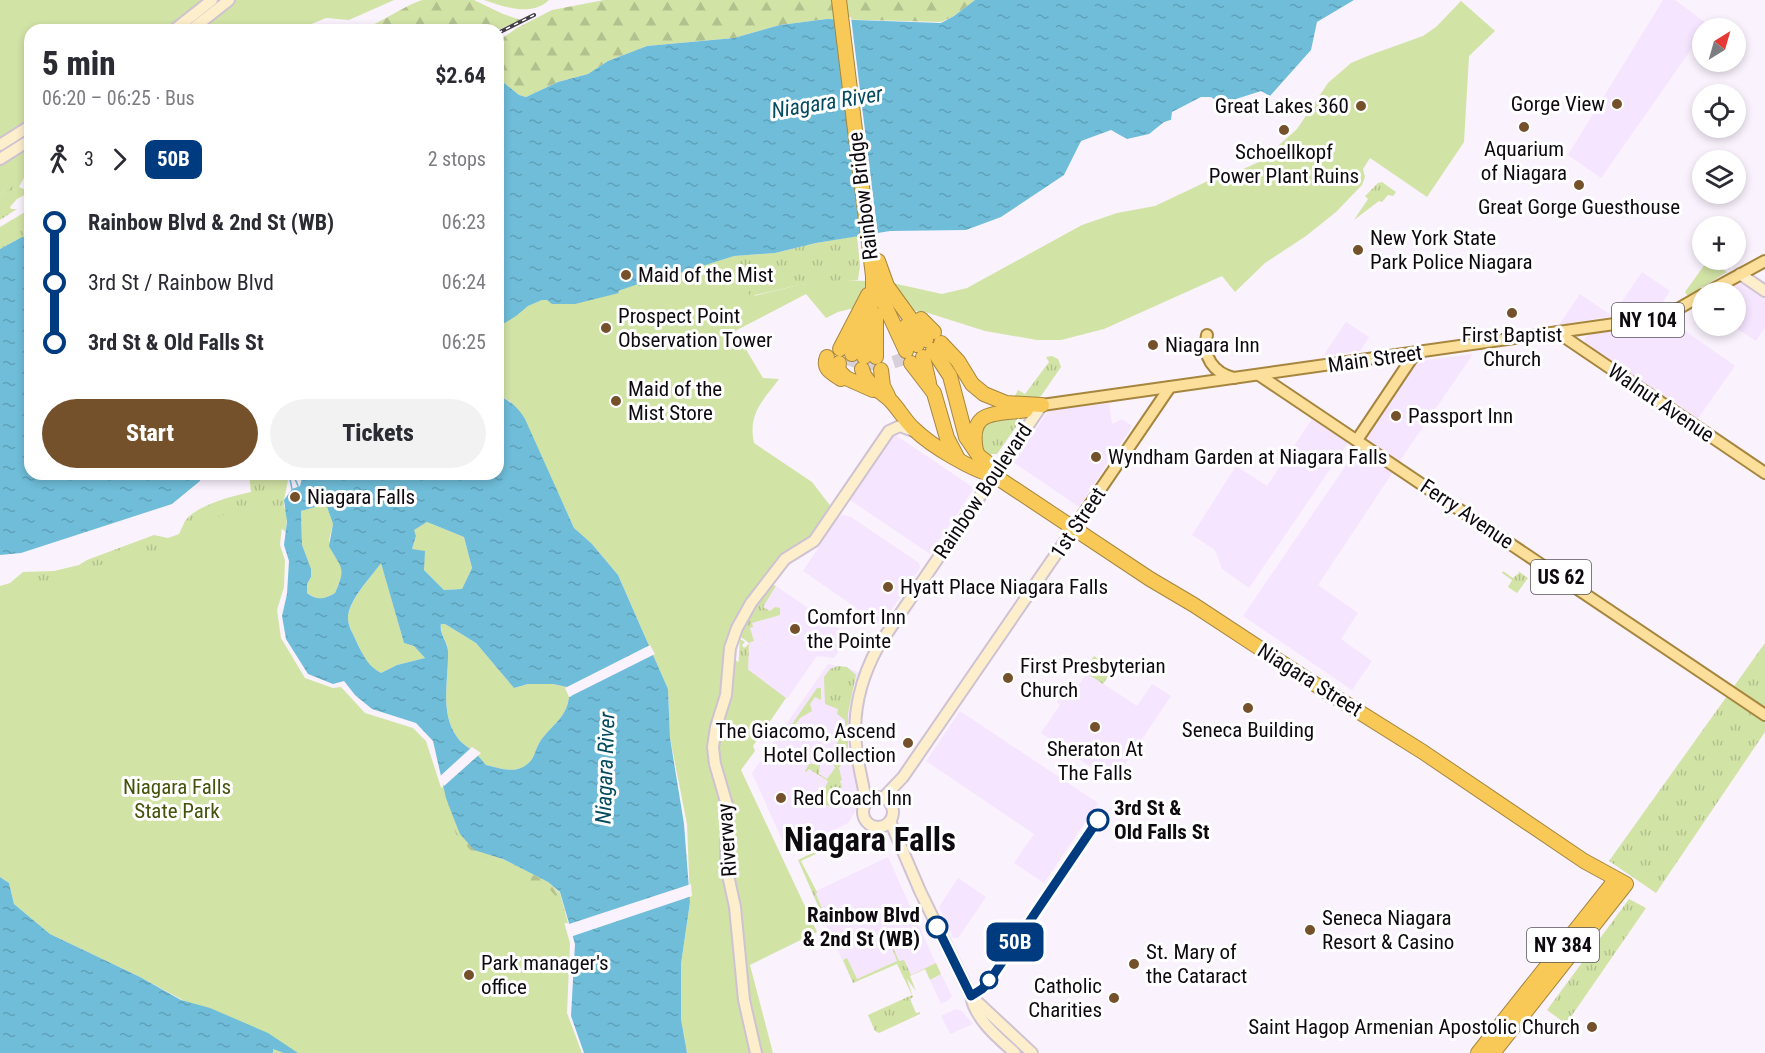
<!DOCTYPE html>
<html lang="en">
<head>
<meta charset="utf-8">
<style>
	:root { --surface:#fff; --page:#f2f2f3; --text:#2b2b33; --muted:#7c7c81; --accent:#75512b }
	body { margin:0; font-family:"Roboto Condensed",sans-serif; background:var(--page); color:var(--text); height:100vh; display:flex; flex-direction:column; font-size:22px; white-space:nowrap }
	* { box-sizing:border-box; margin:0 }
	p { font-size:20px; color:var(--muted) }
	.icon { flex:none; width:33px; height:33px; fill:none; stroke:currentColor; stroke-width:2; stroke-linecap:round; stroke-linejoin:round }
	.map { position:relative; flex:1; overflow:hidden }
	.panel { position:absolute; left:24px; top:24px; width:480px; height:456px; display:flex; flex-direction:column; background:var(--surface); border-radius:18px; box-shadow:0 3px 9px #0003 }
	.panel>* { flex:none }
	.badge { padding:0 12px; border-radius:9px; font-size:21px; line-height:39px }
	.needle { width:39px; rotate:37deg }
	.fabs { position:absolute; left:1692px; top:18px; display:grid; gap:12px }
	.fabs a { display:grid; place-items:center; width:54px; height:54px; border-radius:50%; background:var(--surface); box-shadow:0 3px 9px #0003; font-size:30px }
	.map>.badge { position:absolute; translate:-50% -50%; box-shadow:0 0 0 3px #fff }
	.legs { display:flex; align-items:center; gap:9px; height:66px; padding:0 18px; font-size:20px }
	.legs p { margin-inline-start:auto }
	.headline { display:flex; align-items:center; justify-content:space-between; height:102px; padding:0 18px }
	h1 { font-size:33px; font-weight:800; line-height:45px }
	.cta { display:flex; gap:12px; margin-top:auto; padding:12px 18px }
	.cta a { flex:1; height:69px; border-radius:36px; background:var(--accent); color:#fff; font-size:24px; font-weight:800; line-height:69px; text-align:center }
	.cta a+a { background:var(--page); color:var(--text) }
	ul { padding:0 18px; list-style:none }
	li { display:flex; align-items:center; gap:21px; height:60px; font-size:22px }
	li i { display:grid; place-items:center; width:9px; height:100%; margin:0 8px; background:currentColor }
	li i::after { content:''; width:15px; height:15px; margin:-8px; border:4px solid; border-radius:50%; background:var(--surface) }
	li p { margin-inline-start:auto }
	li:first-child i { background:linear-gradient(#0000 50%,currentColor 0) }
	li:last-child i { background:linear-gradient(currentColor 50%,#0000 0) }
	.map>svg:first-child { display:block }
	.built { fill:#f6e5ff }
	.grass { fill:url(#grass-tufts) }
	.forest { fill:url(#forest-firs) }
	.green { fill:#d2e3a6 }
	.water { fill:url(#water-ripples); fill-rule:evenodd }
	.pier { fill:#faf2fd }
	.lines { fill:none; stroke-linecap:round; stroke-linejoin:round }
	.stream { stroke:#6fbdd9; stroke-width:1.5 }
	.highway-tunnel { stroke:#d7cfd9; stroke-width:14; stroke-dasharray:14 7; stroke-linecap:butt }
	.secondary-casing { stroke:#cec2d3; stroke-width:14 }
	.primary-casing { stroke:#a6863e; stroke-width:14 }
	.highway-casing { stroke:#a6863e; stroke-width:16 }
	.secondary { stroke:#fdefcc; stroke-width:10 }
	.primary { stroke:#fbdf9a; stroke-width:10 }
	.highway { stroke:#f8c956; stroke-width:14 }
	.rail-casing { stroke:#433e46; stroke-width:4 }
	.rail { stroke:#fff; stroke-width:1.5; stroke-dasharray:4.5; stroke-linecap:butt }
	.line-1-casing { stroke:#fff; stroke-width:14 }
	.line-1 { stroke:#003b80; stroke-width:9 }
	.poi-dot { fill:#75512b; stroke:#fff; stroke-width:2 }
	.stop-1-dot { fill:#fff; stroke:#003b80; stroke-width:3 }
	.labels { text-anchor:middle; dominant-baseline:central; stroke-width:6; stroke-linejoin:round; paint-order:stroke }
	.shield { fill:#fff; stroke:#565458; stroke-width:1.5 }
	.shield-label { font-size:20px; font-weight:bold; fill:#0e0a10 }
	.poi-label { font-size:21px; fill:#0e0a10; stroke:#fff; text-anchor:start }
	.street-label { font-size:21px; fill:#0e0a10; stroke:#fff }
	.park-label { font-size:21px; fill:#45520a; stroke:#fff }
	.stop-label { font-size:21px; font-weight:bold; fill:#0e0a10; stroke:#fff; text-anchor:start }
	.water-label { font-size:22px; font-style:italic; fill:#054b5f; stroke:#fff }
	.town-label { font-size:33px; font-weight:bold; fill:#0e0a10; stroke:#fff }
</style>
</head>
<body>
<div class="map">
<svg width="1765" height="1053" viewBox="0 0 1765 1053">
	<defs>
		<pattern id="grass-tufts" width="24" height="20" patternUnits="userSpaceOnUse" patternTransform="scale(1.5)"><rect width="24" height="20" fill="#d2e3a6"/><path d="M3 7l-1-3M5 7V3M7 7l1-3M15 17l-1-3M17 17v-4M19 17l1-3" fill="none" stroke="#b3c18e"/></pattern>
		<pattern id="forest-firs" width="22" height="20" patternUnits="userSpaceOnUse" patternTransform="scale(1.5)"><rect width="22" height="20" fill="#d2e3a6"/><path d="M5 1l3.5 6h-7zM16 11l3.5 6h-7z" fill="#b3c18e"/></pattern>
		<pattern id="water-ripples" width="26" height="14" patternUnits="userSpaceOnUse" patternTransform="scale(1.5)"><rect width="26" height="14" fill="#6fbdd9"/><path d="M2 4q2-2 4 0t4 0M15 11q2-2 4 0t4 0" fill="none" stroke="#5fa1b9"/></pattern>
	</defs>
	<rect width="100%" height="100%" fill="#faf2fd"/>
	<g class="built">
		<polygon points="1663,0 1675,0 1709,25 1707,28 1702,28 1702,34 1601,178 1568,155"/>
		<polygon points="1642,272 1670,291 1659,308 1559,325 1580,294 1612,316"/>
		<polygon points="1740,282 1765,299 1765,328 1756,341 1733,326 1736,326 1736,292 1721,292"/>
		<polygon points="1670,320 1735,366 1696,421 1587,346 1584,340 1588,335 1658,325"/>
		<polygon points="1346,322 1369,337 1360,351 1323,356"/>
		<polygon points="1473,354 1399,462 1364,438 1418,361"/>
		<polygon points="1109,403 1112,424 1122,419 1132,426 1079,507 1013,462 1048,411"/>
		<polygon points="1312,419 1348,443 1249,588 1222,569 1215,550 1192,535 1236,466 1267,486"/>
		<polygon points="894,434 974,488 930,554 850,500"/>
		<polygon points="1357,449 1393,472 1318,585 1358,613 1341,639 1372,661 1352,690 1243,616"/>
		<polygon points="842,515 851,517 919,563 920,568 881,625 803,571 824,539 823,536 835,519"/>
		<polygon points="776,586 849,636 834,658 817,656 787,699 748,673 748,626"/>
		<polygon points="828,664 848,668 860,673 854,686 850,709 848,750 858,788 858,807 848,823 788,853 752,773"/>
		<polygon points="1087,673 1137,706 1152,684 1171,696 1113,782 1041,733 1060,705 1057,702 1061,697 1068,701"/>
		<polygon points="960,711 1098,803 1044,883 1014,863 1034,834 926,761"/>
		<polygon points="888,857 936,964 909,976 902,961 853,983 812,893"/>
		<polygon points="958,878 986,897 958,938 953,938 939,907"/>
		<polygon points="941,974 952,996 949,1000 941,1004 930,980"/>
		<polygon points="956,1009 962,1011 973,1024 950,1034 941,1016"/>
	</g>
	<g class="grass">
		<polygon points="26,174 19,187 30,192 17,199 10,207 11,209 17,209 0,220 0,196"/>
		<polygon points="1382,182 1396,192 1393,196 1388,195 1382,202 1379,201 1354,220 1368,199 1365,196 1378,183"/>
		<polygon points="30,209 30,236 22,237 0,249 0,227"/>
		<polygon points="857,236 860,266 858,280 799,285 755,295 592,544 579,534 510,401 498,395 498,327 542,300 619,293 734,256 775,253 816,243"/>
		<polygon points="1052,356 1058,359 1061,367 1041,396 1036,398 1016,398 1015,396 1018,390 1025,394 1049,362 1046,357"/>
		<polygon points="1023,417 997,454 991,454 992,457 989,459 983,456 977,433 985,419"/>
		<path d="M249 474H285L288 480 284 500V507L287 511 286 532 281 528 0 618V586L10 583 23 572 54 571 79 565 87 560 154 535 168 538 179 534C181 530 183 525 185 521 196 505 233 496 251 492Z"/>
		<polygon points="1503,571 1513,578 1519,573 1518,571 1528,578 1517,593 1508,587 1512,580 1502,573"/>
		<polygon points="773,585 776,586 763,607 770,611 775,607 780,608 780,615 752,623 753,627 750,628 754,641 749,643 741,637 746,620"/>
		<polygon points="740,639 745,642 742,645 744,648 749,644 748,673 786,698 738,670"/>
		<polygon points="1765,643 1765,732 1656,893 1609,861"/>
		<polygon points="1094,656 1113,669 1103,684 1083,671"/>
		<polygon points="838,666 847,667 856,675 848,713 848,756 839,768 842,780 840,781 842,787 840,788 842,796 830,802 831,805 827,806 821,796 819,796 826,789 825,788 828,781 809,769 806,772 805,771 809,764 820,763 819,774 827,779 835,768 829,753 838,742 838,730 845,727 845,720 837,714 838,709 825,704 824,677 830,669"/>
		<polygon points="817,688 821,688 821,700 815,697 810,704 812,711 800,718 788,736 786,733"/>
		<polygon points="843,838 846,840 801,861 817,892 816,894 822,908 820,910 798,860"/>
		<polygon points="1629,899 1646,908 1566,1024 1547,1010"/>
		<polygon points="893,947 899,961 904,960 911,975 936,963 941,974 930,980 925,969 910,976 916,991 907,979 913,997 910,999 916,1013 920,1012 920,1014 879,1033 875,1031 868,1015 912,995 897,964 853,983 843,960 847,958 857,979 897,961 892,948"/>
	</g>
	<g class="forest">
		<path d="M422 0H474L503 14 521 20 498 30H358C381 24 399 8 422 0Z"/>
		<polygon points="604,0 975,0 954,16 941,22 827,19 780,25 734,38 647,46 608,61 588,74 558,82 526,97 519,95 498,78 498,41 517,28 552,10"/>
		<polygon points="444,786 452,814 474,849 503,859 548,882 560,893 568,923 545,925 422,807 437,791"/>
	</g>
	<g class="green">
		<polygon points="0,0 394,0 349,20 326,18 297,30 30,30 30,173 0,196"/>
		<path d="M484 0H549C531 17 505 7 484 0Z"/>
		<path d="M1461 1 1495 31 1469 56 1464 142 1427 197 1370 158 1363 169 1365 177 1362 185 1336 212 1306 236 1265 263 1235 292 1222 276 1104 329 1061 340H1037L985 331 925 312 891 308 850 309 838 312 826 318 806 294 735 331 763 378 779 379C762 402 748 413 754 443L812 482 832 508 808 542 782 554 744 604 737 615 726 653 786 698 753 746 755 751 741 770 817 932 750 965 773 1053H687L681 1019V964L690 902 687 824 670 738 668 689 618 575 592 544 574 528 525 419 510 401 498 395V327L528 306 542 300H547L552 304H575L618 293V291L638 283 639 286 734 256 750 297 799 285 841 280 888 282 942 294 967 288 1082 225 1117 213 1155 206 1212 179 1228 176 1261 161 1297 129 1328 83 1351 63 1370 55 1423 36 1436 27Z"/>
		<polygon points="1708,260 1727,272 1688,296 1685,292"/>
		<path d="M326 504 333 524 329 540 332 552 341 565 343 572 335 593C325 599 317 601 307 593V584L311 577 302 545 301 511Z"/>
		<polygon points="257,507 284,507 280,545 285,560 284,587 277,610 281,638 305,678 333,688 341,687 365,713 413,728 426,741 456,834 473,853 498,861 527,880 548,887 557,898 570,943 567,1013 582,1053 273,1053 273,1049 140,977 50,934 14,904 9,883 0,877 0,597 11,591 65,578 97,566 134,557 156,554 176,541 190,536 208,520 233,512"/>
		<polygon points="427,522 464,537 472,568 462,589 444,590 424,570 412,549 416,536 413,530"/>
		<path d="M381 562 404 643 414 646 425 658 397 665 381 673C369 668 364 657 358 645 355 637 348 627 348 619 347 603 372 576 381 562Z"/>
		<path d="M441 624H445L476 643 514 688 528 684H553L567 687 572 695 569 697C567 717 552 725 541 740 534 750 536 760 523 767 511 773 499 768 486 765 483 762 481 758 477 755 471 748 462 745 457 737 439 712 449 678 448 651 447 641 440 634 441 624Z"/>
	</g>
	<g class="water">
		<polygon points="975,0 1354,0 1317,22 1311,50 1270,96 1261,91 1164,122 1149,134 1127,139 1111,130 1081,141 1064,175 1001,217 966,230 890,231 816,243 775,253 734,256 639,286 638,284 618,291 619,293 575,304 552,304 547,300 542,300 528,306 516,316 498,327 498,78 519,95 526,97 558,82 588,74 608,61 647,46 734,38 780,25 827,19 941,23 954,16"/>
		<polygon points="30,236 30,474 201,474 200,481 172,504 21,553 0,555 0,249 22,237"/>
		<path d="M498 395C510 401 518 407 525 419L574 528 592 544 618 575 668 689 670 738 684 824 690 902 681 964V1019L687 1053H584L571 1016 575 944 560 892 548 882 503 859 474 850 460 834 452 814 446 798 433 741 416 723 372 709 355 695 344 681 333 684 308 674 286 639 282 616 287 594 289 561 284 545 287 522 284 500 292 489 300 486 303 474H498ZM326 504 333 524 329 546C341 569 347 566 335 593 325 599 317 601 307 593V584L311 577V569L302 545 301 511ZM427 522 464 537 472 568 462 589 444 590 424 570 425 551 412 549 416 536 414 530ZM381 563 404 643 414 646 425 658 397 665 381 673C369 667 364 657 358 645 355 637 348 627 348 619 347 602 371 577 381 563ZM441 624H445L476 643 514 688 528 684H553L567 687 572 696 569 697C567 717 552 725 541 740 534 750 536 760 523 767 511 773 499 768 486 765 483 762 481 758 477 755 471 748 462 745 457 737 439 712 449 678 448 651 447 641 439 633 441 624Z"/>
		<polygon points="0,877 9,883 14,904 50,934 140,977 181,1000 210,1008 268,1033 298,1053 284,1053 273,1049 273,1053 0,1053"/>
	</g>
	<g class="pier">
		<polygon points="834,17 851,17 878,236 861,238"/>
		<polygon points="1201,97 1211,97 1222,105 1171,120 1172,112"/>
		<polygon points="650,645 655,654 569,697 565,688"/>
		<polygon points="472,747 481,753 444,786 438,778"/>
		<polygon points="691,884 692,896 570,937 566,925"/>
	</g>
	<g class="lines">
		<g class="stream">
			<polyline points="289,474 292,489"/>
			<polyline points="293,474 298,486"/>
			<polyline points="294,474 302,480"/>
		</g>
		<g class="highway-tunnel">
			<polyline points="898,354 902,366"/>
			<polyline points="852,367 856,355"/>
			<polyline points="871,370 872,357"/>
		</g>
		<defs>
			<g id="secondary">
				<polyline points="174,30 212,0"/>
				<polyline points="191,30 229,0"/>
				<polyline points="0,145 30,126"/>
				<polyline points="0,159 30,140"/>
				<polyline points="1740,274 1765,291"/>
				<circle cx="878" cy="812" r="15"/>
				<polyline points="883,798 903,777 1074,528"/>
				<path d="M866 803C864 786 859 770 857 753 851 715 861 677 879 645L1042 405"/>
				<path d="M890 821 920 891 971 996C975 1019 998 1038 1015 1053"/>
				<polyline points="971,996 1032,1053"/>
				<polyline points="756,1053 744,1000 735,907 726,866 727,805 715,764 713,747 716,727 726,695 730,648 737,628 751,603 785,559 814,541 889,431 900,426 916,432"/>
			</g>
			<g id="primary">
				<polyline points="1708,292 1765,261"/>
				<polyline points="1557,332 1765,473"/>
				<path d="M1207 335C1202 356 1213 373 1234 378"/>
				<polyline points="1259,375 1765,715"/>
				<polyline points="1042,405 1664,317 1702,295"/>
				<polyline points="1357,440 1416,352"/>
				<polyline points="1074,528 1170,387"/>
			</g>
			<g id="highway">
				<polyline points="839,0 873,276 873,289 864,357"/>
				<polyline points="878,261 887,286 926,340"/>
				<polyline points="875,284 906,351"/>
				<polyline points="921,319 934,332"/>
				<polyline points="906,326 912,333 917,345"/>
				<polyline points="941,343 958,361 972,384 984,394 1006,403 1042,405"/>
				<polyline points="840,349 868,295"/>
				<polyline points="933,350 950,376 966,437 979,456 988,463 995,476"/>
				<polyline points="852,354 860,321"/>
				<path d="M827 357C822 369 832 373 841 379"/>
				<polyline points="876,357 876,315"/>
				<polyline points="923,357 929,383"/>
				<polyline points="839,363 838,370 846,378 873,390"/>
				<polyline points="911,363 934,393 947,438 957,457"/>
				<path d="M862 369C865 383 880 391 890 400 899 409 905 421 914 429 931 446 972 470 995 476L1150 579 1194 605 1305 678 1423 752 1584 861 1626 884 1493 1053"/>
				<polyline points="881,370 883,386 888,396"/>
				<path d="M976 451C968 408 996 415 1026 410"/>
				<polyline points="1478,1053 1616,879"/>
			</g>
		</defs>
		<use href="#secondary" class="secondary-casing"/>
		<use href="#primary" class="primary-casing"/>
		<use href="#highway" class="highway-casing"/>
		<use href="#secondary" class="secondary"/>
		<use href="#primary" class="primary"/>
		<use href="#highway" class="highway"/>
		<defs>
			<polyline id="rail" points="498,33 534,15"/>
		</defs>
		<use href="#rail" class="rail-casing"/>
		<use href="#rail" class="rail"/>
	</g>
	<g class="lines">
		<defs>
			<polyline id="line-1" points="937,927 971,996 982,989 988,983 1098,820"/>
		</defs>
		<use href="#line-1" class="line-1-casing"/>
		<use href="#line-1" class="line-1"/>
	</g>
	<g class="poi-dot">
		<circle cx="1617" cy="104" r="6"/>
		<circle cx="1361" cy="106" r="6"/>
		<circle cx="1524" cy="127" r="6"/>
		<circle cx="1284" cy="130" r="6"/>
		<circle cx="1579" cy="185" r="6"/>
		<circle cx="1358" cy="250" r="6"/>
		<circle cx="626" cy="275" r="6"/>
		<circle cx="1512" cy="313" r="6"/>
		<circle cx="606" cy="328" r="6"/>
		<circle cx="1153" cy="345" r="6"/>
		<circle cx="616" cy="401" r="6"/>
		<circle cx="1396" cy="416" r="6"/>
		<circle cx="1096" cy="457" r="6"/>
		<circle cx="295" cy="497" r="6"/>
		<circle cx="888" cy="587" r="6"/>
		<circle cx="795" cy="629" r="6"/>
		<circle cx="1008" cy="678" r="6"/>
		<circle cx="1248" cy="708" r="6"/>
		<circle cx="1095" cy="727" r="6"/>
		<circle cx="908" cy="743" r="6"/>
		<circle cx="781" cy="798" r="6"/>
		<circle cx="1310" cy="930" r="6"/>
		<circle cx="1134" cy="964" r="6"/>
		<circle cx="469" cy="975" r="6"/>
		<circle cx="1114" cy="998" r="6"/>
		<circle cx="1592" cy="1027" r="6"/>
	</g>
	<g class="stop-1-dot">
		<circle cx="1098" cy="820" r="10"/>
		<circle cx="937" cy="927" r="10"/>
		<circle cx="989" cy="980" r="8"/>
	</g>
	<g class="labels">
		<g class="shield">
			<rect x="1612" y="303" width="72" height="34" rx="4.5"/>
			<rect x="1531" y="560" width="60" height="34" rx="4.5"/>
			<rect x="1527" y="928" width="72" height="34" rx="4.5"/>
		</g>
		<g class="shield-label">
			<text x="1648" y="320">NY 104</text>
			<text x="1561" y="577">US 62</text>
			<text x="1563" y="945">NY 384</text>
		</g>
		<g class="poi-label">
			<text x="1605" y="104" text-anchor="end">Gorge View</text>
			<text x="1349" y="106" text-anchor="end">Great Lakes 360</text>
			<text x="1524" y="149" text-anchor="middle">Aquarium<tspan x="1524" dy="24">of Niagara</tspan></text>
			<text x="1284" y="152" text-anchor="middle">Schoellkopf<tspan x="1284" dy="24">Power Plant Ruins</tspan></text>
			<text x="1579" y="207" text-anchor="middle">Great Gorge Guesthouse</text>
			<text x="1370" y="238">New York State<tspan x="1370" dy="24">Park Police Niagara</tspan></text>
			<text x="638" y="275">Maid of the Mist</text>
			<text x="618" y="316">Prospect Point<tspan x="618" dy="24">Observation Tower</tspan></text>
			<text x="1512" y="335" text-anchor="middle">First Baptist<tspan x="1512" dy="24">Church</tspan></text>
			<text x="1165" y="345">Niagara Inn</text>
			<text x="628" y="389">Maid of the<tspan x="628" dy="24">Mist Store</tspan></text>
			<text x="1408" y="416">Passport Inn</text>
			<text x="1108" y="457">Wyndham Garden at Niagara Falls</text>
			<text x="307" y="497">Niagara Falls</text>
			<text x="900" y="587">Hyatt Place Niagara Falls</text>
			<text x="807" y="617">Comfort Inn<tspan x="807" dy="24">the Pointe</tspan></text>
			<text x="1020" y="666">First Presbyterian<tspan x="1020" dy="24">Church</tspan></text>
			<text x="1248" y="730" text-anchor="middle">Seneca Building</text>
			<text x="896" y="731" text-anchor="end">The Giacomo, Ascend<tspan x="896" dy="24">Hotel Collection</tspan></text>
			<text x="1095" y="749" text-anchor="middle">Sheraton At<tspan x="1095" dy="24">The Falls</tspan></text>
			<text x="793" y="798">Red Coach Inn</text>
			<text x="1322" y="918">Seneca Niagara<tspan x="1322" dy="24">Resort &amp; Casino</tspan></text>
			<text x="1146" y="952">St. Mary of<tspan x="1146" dy="24">the Cataract</tspan></text>
			<text x="481" y="963">Park manager's<tspan x="481" dy="24">office</tspan></text>
			<text x="1102" y="986" text-anchor="end">Catholic<tspan x="1102" dy="24">Charities</tspan></text>
			<text x="1580" y="1027" text-anchor="end">Saint Hagop Armenian Apostolic Church</text>
		</g>
		<g class="street-label">
			<text transform="translate(863 196) rotate(-97)">Rainbow Bridge</text>
			<text transform="translate(1375 359) rotate(-8)">Main Street</text>
			<text transform="translate(1661 403) rotate(34)">Walnut Avenue</text>
			<text transform="translate(983 491) rotate(-56)">Rainbow Boulevard</text>
			<text transform="translate(1467 514) rotate(34)">Ferry Avenue</text>
			<text transform="translate(1078 523) rotate(-56)">1st Street</text>
			<text transform="translate(1310 680) rotate(32)">Niagara Street</text>
			<text transform="translate(727 840) rotate(-94)">Riverway</text>
		</g>
		<g class="park-label">
			<text x="177" y="787">Niagara Falls<tspan x="177" dy="24">State Park</tspan></text>
		</g>
		<g class="stop-label">
			<text x="1114" y="808">3rd St &amp;<tspan x="1114" dy="24">Old Falls St</tspan></text>
			<text x="920" y="915" text-anchor="end">Rainbow Blvd<tspan x="920" dy="24">&amp; 2nd St (WB)</tspan></text>
		</g>
		<g class="water-label">
			<text transform="translate(827 102) rotate(-9)">Niagara River</text>
			<text transform="translate(605 768) rotate(-88)">Niagara River</text>
		</g>
		<g class="town-label">
			<text x="870" y="839">Niagara Falls</text>
		</g>
	</g>
</svg>
<div class="fabs">
<a><svg class="needle" viewBox="-14 -14 28 28"><path d="M0-13l5 13h-10z" fill="#e53935"/><path d="M0 13l5-13h-10z" fill="#7c7c81"/></svg></a>
<a><svg class="icon" aria-label="locate" viewBox="0 0 24 24"><circle cx="12" cy="12" r="6"/><path d="M12 2v4M12 18v4M2 12h4M18 12h4"/></svg></a>
<a><svg class="icon" aria-label="layers" viewBox="0 0 24 24"><path d="M12 4l9 5-9 5-9-5zM3 14l9 5 9-5"/></svg></a>
<a>+</a>
<a>−</a>
</div>
<b class="badge" style="left:1015px;top:942px;background:#003b80;color:#fff">50B</b>
<section class="panel">
<div class="headline"><div><h1>5 min</h1><p>06:20 – 06:25 · Bus</p></div><b>$2.64</b></div>
<div class="legs"><svg class="icon" aria-label="walk" viewBox="0 0 24 24"><circle cx="13" cy="4" r="2"/><path d="M13 8l-2 6 4 7M11 14l-3 7M7 12l3-4h3l4 4"/></svg>3<svg class="icon" aria-label="forward" viewBox="0 0 24 24"><path d="M9 5l7 7-7 7"/></svg><b class="badge" style="background:#003b80;color:#fff">50B</b><p>2 stops</p></div>
<ul>
<li><i style="color:#003b80"></i><b>Rainbow Blvd &amp; 2nd St (WB)</b><p>06:23</p></li>
<li><i style="color:#003b80"></i><span>3rd St / Rainbow Blvd</span><p>06:24</p></li>
<li><i style="color:#003b80"></i><b>3rd St &amp; Old Falls St</b><p>06:25</p></li>
</ul>
<div class="cta"><a>Start</a><a>Tickets</a></div>
</section>
</div>
</body>
</html>
